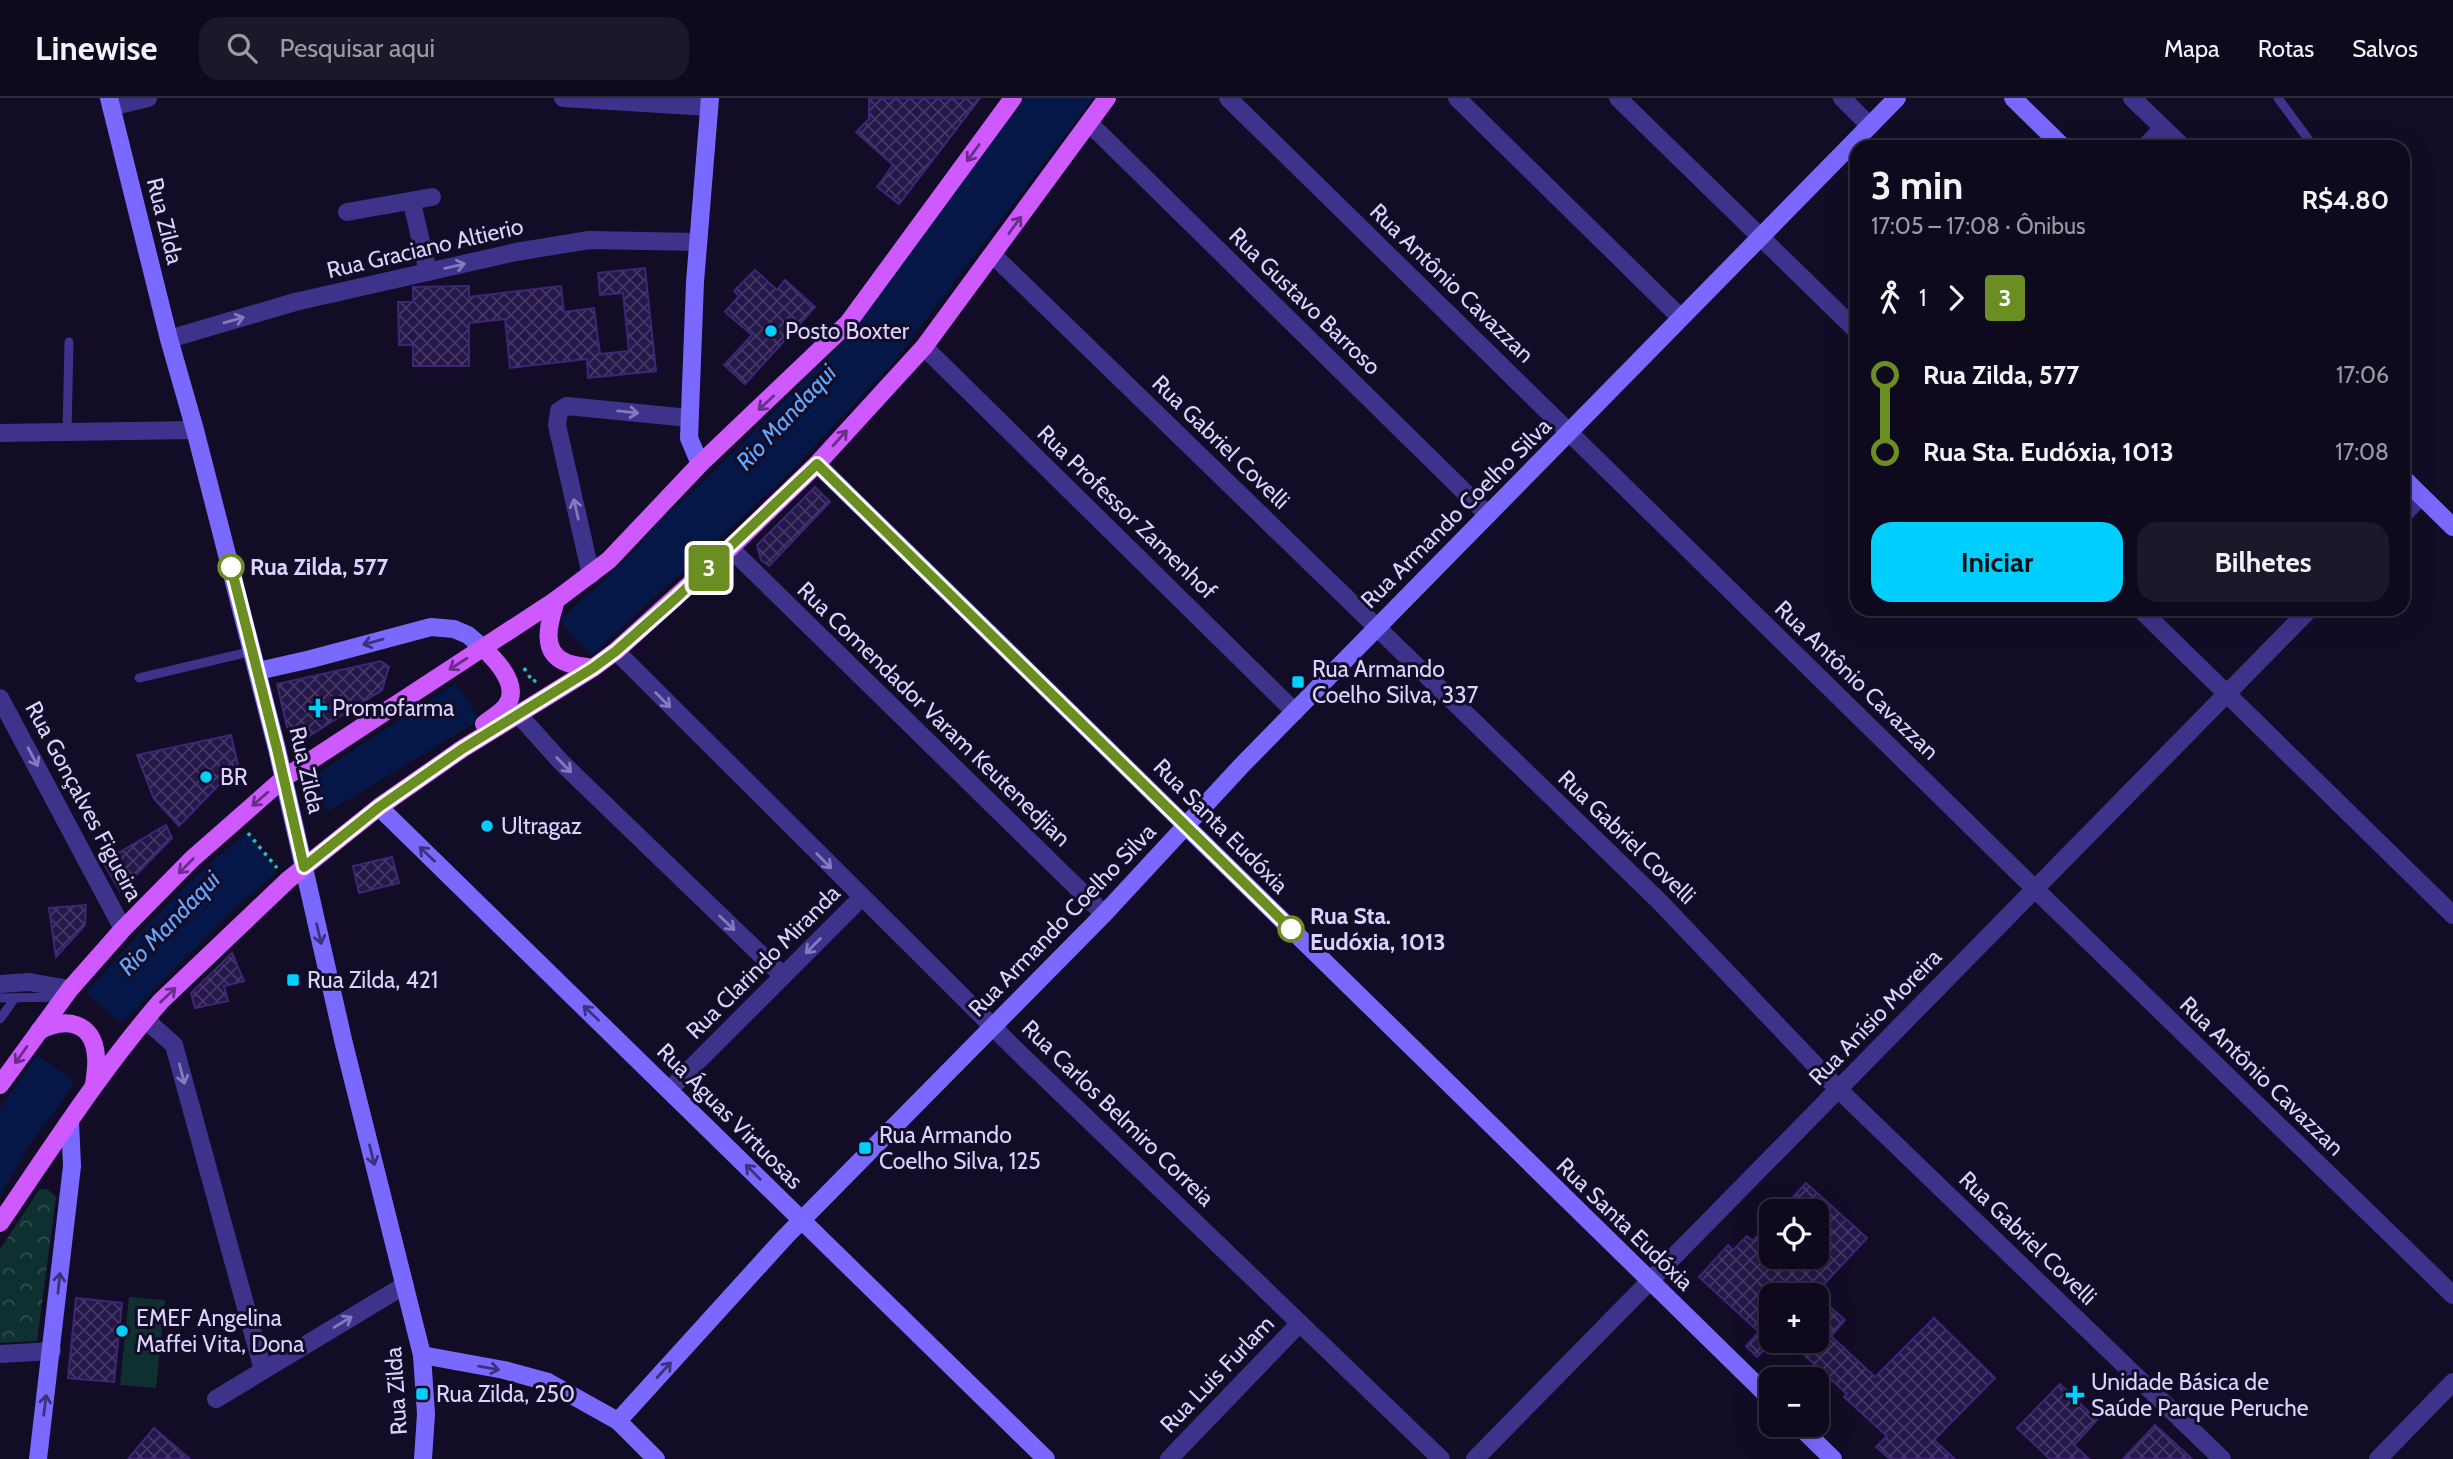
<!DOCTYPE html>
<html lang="pt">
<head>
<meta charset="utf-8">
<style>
	:root { --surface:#0e091c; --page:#1c1729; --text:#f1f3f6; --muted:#9b9aa3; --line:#2e2a3b; --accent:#00cffd }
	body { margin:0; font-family:Cabin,sans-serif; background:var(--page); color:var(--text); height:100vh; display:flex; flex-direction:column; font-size:26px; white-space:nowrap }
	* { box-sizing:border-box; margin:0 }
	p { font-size:23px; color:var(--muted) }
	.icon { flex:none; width:38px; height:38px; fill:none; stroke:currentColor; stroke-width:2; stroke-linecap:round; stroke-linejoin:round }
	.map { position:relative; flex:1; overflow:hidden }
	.sheet { position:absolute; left:1850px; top:42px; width:560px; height:476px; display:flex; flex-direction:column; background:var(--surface); border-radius:21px; box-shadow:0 7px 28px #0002,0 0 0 2px var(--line) }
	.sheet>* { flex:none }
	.badge { padding:0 14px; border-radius:5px; font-size:24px; line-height:46px }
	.tools { position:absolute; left:1759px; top:1101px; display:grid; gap:14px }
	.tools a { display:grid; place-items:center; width:70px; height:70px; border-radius:14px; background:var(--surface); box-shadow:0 7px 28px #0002,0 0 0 2px var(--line); font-size:35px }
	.map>.badge { position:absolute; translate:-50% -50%; box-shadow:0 0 0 4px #fff }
	.legs { display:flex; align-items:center; gap:10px; height:77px; padding:0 21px; font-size:23px }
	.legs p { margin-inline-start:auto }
	.headline { display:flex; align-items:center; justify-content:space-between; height:119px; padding:0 21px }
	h1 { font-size:38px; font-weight:700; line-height:52px }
	.button { display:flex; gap:14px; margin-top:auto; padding:14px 21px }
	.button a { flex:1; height:80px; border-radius:21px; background:var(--accent); color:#111; font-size:28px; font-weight:700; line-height:80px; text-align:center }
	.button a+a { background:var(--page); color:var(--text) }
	ul { padding:0 21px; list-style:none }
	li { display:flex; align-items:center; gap:24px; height:77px; font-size:26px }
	li i { display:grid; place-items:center; width:10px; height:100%; margin:0 9px; background:currentColor }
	li i::after { content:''; width:18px; height:18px; margin:-9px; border:5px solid; border-radius:50%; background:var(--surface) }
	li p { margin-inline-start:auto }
	li:first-child i { background:linear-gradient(#0000 50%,currentColor 0) }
	li:last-child i { background:linear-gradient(currentColor 50%,#0000 0) }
	header { display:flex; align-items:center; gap:42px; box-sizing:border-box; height:98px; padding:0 35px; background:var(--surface); border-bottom:2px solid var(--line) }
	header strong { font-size:33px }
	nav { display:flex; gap:38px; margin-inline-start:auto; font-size:24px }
	.search { width:490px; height:63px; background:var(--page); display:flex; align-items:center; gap:18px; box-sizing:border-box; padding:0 24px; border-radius:21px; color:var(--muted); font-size:26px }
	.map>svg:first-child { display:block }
	.forest { fill:url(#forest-crowns) }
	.garden { fill:#0f3031 }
	.water { fill:#051747 }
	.building { fill:url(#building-cross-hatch); stroke:#3d2678; stroke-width:2 }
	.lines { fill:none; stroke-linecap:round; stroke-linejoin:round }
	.path { stroke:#22bfc3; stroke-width:3.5; stroke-dasharray:3.5 5; stroke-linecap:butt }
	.lane { stroke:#3d338a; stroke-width:9 }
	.street { stroke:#3d338a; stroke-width:18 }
	.secondary { stroke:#7969ff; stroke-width:18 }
	.primary { stroke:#ce59ff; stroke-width:18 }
	.oneway { stroke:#672f88 }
	.oneway2 { stroke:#847bbf }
	.oneway3 { stroke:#3c317d }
	.line-1-casing { stroke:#fff; stroke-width:16 }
	.line-1 { stroke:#6b8e23; stroke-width:10 }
	.poi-dot { fill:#00cffd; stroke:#130c26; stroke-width:2.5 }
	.stop-1-dot { fill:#fff; stroke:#6b8e23; stroke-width:3.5 }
	.labels { text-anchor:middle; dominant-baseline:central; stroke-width:6; stroke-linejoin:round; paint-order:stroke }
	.street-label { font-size:23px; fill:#dbd2ff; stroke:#130c26 }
	.poi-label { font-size:23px; fill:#dbd2ff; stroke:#130c26; text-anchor:start }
	.stop-label { font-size:23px; font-weight:bold; fill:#dbd2ff; stroke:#130c26; text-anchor:start }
	.water-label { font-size:24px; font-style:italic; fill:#60a8ff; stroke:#130c26 }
</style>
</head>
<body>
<header>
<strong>Linewise</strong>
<div class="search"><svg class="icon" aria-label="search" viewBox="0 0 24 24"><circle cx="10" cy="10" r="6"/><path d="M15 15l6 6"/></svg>Pesquisar aqui</div>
<nav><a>Mapa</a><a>Rotas</a><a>Salvos</a></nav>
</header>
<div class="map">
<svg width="2453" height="1361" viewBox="0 0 2453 1361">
	<defs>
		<pattern id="forest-crowns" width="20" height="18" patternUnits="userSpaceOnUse" patternTransform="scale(1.75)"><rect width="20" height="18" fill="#0f3031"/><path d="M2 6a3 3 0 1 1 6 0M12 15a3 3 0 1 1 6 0" fill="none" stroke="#314d50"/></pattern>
		<pattern id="building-cross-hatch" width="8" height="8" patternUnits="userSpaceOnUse" patternTransform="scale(1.75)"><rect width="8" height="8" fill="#251749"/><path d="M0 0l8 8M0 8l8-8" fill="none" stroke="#443864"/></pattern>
	</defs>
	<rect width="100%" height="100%" fill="#130c26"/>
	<polygon class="forest" points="40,1091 47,1091 56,1099 37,1243 0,1245 0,1151"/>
	<polygon class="garden" points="129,1199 165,1202 156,1290 120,1287"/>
	<g class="water">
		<polygon points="1025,0 1093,0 894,264 781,383 592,557 569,535 561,521 638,451 650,433 709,378 850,237"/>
		<polygon points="456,585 480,622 328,714 309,681"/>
		<path d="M248 734 277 774 234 811 121 926 86 895C136 838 188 780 248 734Z"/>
		<polygon points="37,957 74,983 59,1008 31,1044 0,1099 0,1010"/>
	</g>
	<g class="building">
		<polygon points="869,0 980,0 899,106 877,89 893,67 856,34 869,21"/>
		<polygon points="645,170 656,273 588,280 587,261 510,270 505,221 469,225 469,268 413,268 413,247 399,247 398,204 413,204 413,189 469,188 469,199 561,188 564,214 594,210 600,256 629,253 623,195 600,197 598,175"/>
		<polygon points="755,172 777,192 785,182 815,209 745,286 724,267 752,237 725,214 739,198 734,193"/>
		<polygon points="815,389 830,404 769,468 761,462 757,447"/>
		<polygon points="381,563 389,569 382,592 306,640 294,639 287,629 277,586"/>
		<polygon points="231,637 238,667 179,728 154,701 137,657"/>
		<polygon points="166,727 172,740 120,793 103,764"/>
		<polygon points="392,759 399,785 359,795 353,768"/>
		<polygon points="86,807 85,827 56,859 49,810"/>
		<polygon points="232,855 244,883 224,888 228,903 195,910 191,895"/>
		<polygon points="1806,1085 1867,1140 1814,1197 1771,1197 1771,1245 1757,1259 1746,1248 1759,1234 1699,1179 1728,1147 1733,1152 1747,1138 1753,1143 1771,1123 1771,1158 1816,1158 1816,1113 1780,1113"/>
		<polygon points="1816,1197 1845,1222 1831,1238 1875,1279 1934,1220 1995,1280 1934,1342 1955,1361 1890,1361 1876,1349 1887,1338 1844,1299 1847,1296 1788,1242 1816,1242"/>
		<polygon points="76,1200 122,1205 114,1284 68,1280"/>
		<polygon points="2060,1286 2097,1322 2074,1347 2089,1361 2050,1361 2017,1330"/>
		<polygon points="2155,1327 2192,1361 2123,1361"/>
		<polygon points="154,1330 190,1361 128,1361"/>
	</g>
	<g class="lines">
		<g class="path">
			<polyline points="524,570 533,584 536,582"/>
			<polyline points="248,735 277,770"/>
		</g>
		<g class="lane">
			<polyline points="2278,0 2314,49"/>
			<polyline points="67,334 69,244"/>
			<polyline points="139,580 253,553"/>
			<polyline points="0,900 65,899"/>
			<polyline points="0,921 15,900"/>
		</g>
		<g class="street">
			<polyline points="563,0 709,9"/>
			<polyline points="1228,0 2035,791 2453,1197"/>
			<polyline points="1457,0 1680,219"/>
			<polyline points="1618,0 1857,233"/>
			<polyline points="1842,0 1870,28"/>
			<polyline points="2132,0 2183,49"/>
			<polyline points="111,9 148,0"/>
			<polyline points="1089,25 1488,417"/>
			<polyline points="2145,49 2163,30"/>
			<polyline points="412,105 428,174"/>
			<polyline points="347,114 432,99"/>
			<polyline points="993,157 1660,804 1838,991 2222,1361"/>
			<polyline points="169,241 295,204 516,154 589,142 698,144"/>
			<polyline points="924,249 1295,614"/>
			<polyline points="0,335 195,332"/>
			<polyline points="817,366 1186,728"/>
			<polyline points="2403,417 2421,398"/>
			<polyline points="730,450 1104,816"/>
			<polyline points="591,477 557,327 559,313 567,308 689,320"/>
			<polyline points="2140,511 2453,817"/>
			<polyline points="616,553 1013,949 1441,1361"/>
			<polyline points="0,600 123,831"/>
			<polyline points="518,616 562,665 783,878"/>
			<polyline points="0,886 29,884 70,891"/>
			<polyline points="146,922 174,947 263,1272"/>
			<polyline points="669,992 861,800"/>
			<polyline points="0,1256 52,1253"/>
			<polyline points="216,1301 405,1187"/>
			<polyline points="1169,1361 1300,1225"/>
			<polyline points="1475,1361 2310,511"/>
			<polyline points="2378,1361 2453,1284"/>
		</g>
		<g class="secondary">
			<polyline points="109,0 169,241 195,332 277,651 344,946 422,1257 426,1316 423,1361"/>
			<polyline points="2013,0 2063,49"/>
			<polyline points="700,366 689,340 695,184 710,0"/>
			<polyline points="2403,380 2453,429"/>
			<polyline points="258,573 311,561 431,529 454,531 468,537 483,550"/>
			<polyline points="379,709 1046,1361"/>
			<polyline points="1186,728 1771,1301"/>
			<polyline points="422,1257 504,1272 548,1284 618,1323 656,1361"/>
			<polyline points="618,1323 786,1138 1104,816 1244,665 1897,0"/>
			<polyline points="1797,1326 1833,1361"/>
			<polyline points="38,1361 72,1068 70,1024"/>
		</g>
		<g class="primary">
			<path d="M556 502C550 522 539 553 565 564 573 568 584 568 593 570"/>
			<path d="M483 550C496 562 521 588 506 608 501 615 491 620 484 626"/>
			<path d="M39 933C65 919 94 923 96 959 97 968 95 978 94 987"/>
			<polyline points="0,987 70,891 123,831 192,761 284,680 556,502 609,462 700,366 848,225 1013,0"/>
			<path d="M0 1125C52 1049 101 972 161 903L288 782 379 709 462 651 593 570 616 553 730 450 817 366 924 249 1107 0"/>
		</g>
	</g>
	<defs><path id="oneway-shaft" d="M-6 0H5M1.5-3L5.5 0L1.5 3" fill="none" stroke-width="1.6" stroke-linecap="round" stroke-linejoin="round" transform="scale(1.75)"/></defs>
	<g class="oneway">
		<use href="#oneway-shaft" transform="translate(973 55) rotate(126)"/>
		<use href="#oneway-shaft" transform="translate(1015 127) rotate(-54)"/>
		<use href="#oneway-shaft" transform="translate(766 305) rotate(137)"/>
		<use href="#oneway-shaft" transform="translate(840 340) rotate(-48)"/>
		<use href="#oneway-shaft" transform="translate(458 566) rotate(147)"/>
		<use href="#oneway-shaft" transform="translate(260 701) rotate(139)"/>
		<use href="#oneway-shaft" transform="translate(186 768) rotate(135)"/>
		<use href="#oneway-shaft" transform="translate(168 897) rotate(-44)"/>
		<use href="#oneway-shaft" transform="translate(21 957) rotate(125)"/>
	</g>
	<g class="oneway2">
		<use href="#oneway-shaft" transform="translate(455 168) rotate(-13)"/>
		<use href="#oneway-shaft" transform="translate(234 222) rotate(-16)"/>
		<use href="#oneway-shaft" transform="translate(628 314) rotate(6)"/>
		<use href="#oneway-shaft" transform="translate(576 411) rotate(-103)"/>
		<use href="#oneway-shaft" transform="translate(663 602) rotate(45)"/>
		<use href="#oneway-shaft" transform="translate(33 659) rotate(62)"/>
		<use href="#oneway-shaft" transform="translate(564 667) rotate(46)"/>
		<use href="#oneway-shaft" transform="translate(824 763) rotate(45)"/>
		<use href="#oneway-shaft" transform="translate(727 825) rotate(44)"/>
		<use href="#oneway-shaft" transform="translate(813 848) rotate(135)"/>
		<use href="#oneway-shaft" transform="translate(182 976) rotate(75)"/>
		<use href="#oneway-shaft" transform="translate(343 1224) rotate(-31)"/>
	</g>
	<g class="oneway3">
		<use href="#oneway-shaft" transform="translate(373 544) rotate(164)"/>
		<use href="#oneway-shaft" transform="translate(427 756) rotate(-136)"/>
		<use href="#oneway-shaft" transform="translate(319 836) rotate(77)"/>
		<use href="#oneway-shaft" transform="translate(591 915) rotate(-136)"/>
		<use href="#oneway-shaft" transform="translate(372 1057) rotate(76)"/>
		<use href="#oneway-shaft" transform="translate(753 1074) rotate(-135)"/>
		<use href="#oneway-shaft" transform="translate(59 1185) rotate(-84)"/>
		<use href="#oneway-shaft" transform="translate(489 1270) rotate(10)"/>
		<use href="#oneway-shaft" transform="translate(664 1272) rotate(-48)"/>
		<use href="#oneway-shaft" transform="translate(45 1307) rotate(-83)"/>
	</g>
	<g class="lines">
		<defs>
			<polyline id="line-1" points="231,469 277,651 304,769 379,709 462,651 593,570 616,553 676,500 817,366 1291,831"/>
		</defs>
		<use href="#line-1" class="line-1-casing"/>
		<use href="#line-1" class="line-1"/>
	</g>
	<g class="poi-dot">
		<circle cx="771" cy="233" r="7"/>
		<rect x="1291" y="577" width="14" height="14" rx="3.5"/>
		<path d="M314.5 599.5h7v7h7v7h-7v7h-7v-7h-7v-7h7z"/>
		<circle cx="206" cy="679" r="7"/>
		<circle cx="487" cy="728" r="7"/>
		<rect x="286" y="875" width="14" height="14" rx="3.5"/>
		<rect x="858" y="1043" width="14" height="14" rx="3.5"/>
		<circle cx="122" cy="1233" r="7"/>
		<rect x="415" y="1289" width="14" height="14" rx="3.5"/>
		<path d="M2071.5 1286.5h7v7h7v7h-7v7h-7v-7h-7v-7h7z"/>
	</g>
	<g class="stop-1-dot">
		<circle cx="231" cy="469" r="12"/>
		<circle cx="1291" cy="831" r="12"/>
	</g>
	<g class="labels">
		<g class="street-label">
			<text transform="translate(165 123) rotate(76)">Rua Zilda</text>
			<text transform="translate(425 150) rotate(-13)">Rua Graciano Altierio</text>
			<text transform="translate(1452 185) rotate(44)">Rua Antônio Cavazzan</text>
			<text transform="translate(1305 203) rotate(44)">Rua Gustavo Barroso</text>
			<text transform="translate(1221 344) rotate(44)">Rua Gabriel Covelli</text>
			<text transform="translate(1127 414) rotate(44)">Rua Professor Zamenhof</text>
			<text transform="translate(1456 415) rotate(-45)">Rua Armando Coelho Silva</text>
			<text transform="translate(1857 582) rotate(44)">Rua Antônio Cavazzan</text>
			<text transform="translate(934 616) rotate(44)">Rua Comendador Varam Keutenedjian</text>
			<text transform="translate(307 672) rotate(77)">Rua Zilda</text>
			<text transform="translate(84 703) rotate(62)">Rua Gonçalves Figueira</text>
			<text transform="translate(1221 728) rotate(45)">Rua Santa Eudóxia</text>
			<text transform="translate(1627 739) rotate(44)">Rua Gabriel Covelli</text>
			<text transform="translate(1062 822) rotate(-46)">Rua Armando Coelho Silva</text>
			<text transform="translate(763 864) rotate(-45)">Rua Clarindo Miranda</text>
			<text transform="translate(1875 919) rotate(-46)">Rua Anísio Moreira</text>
			<text transform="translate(2262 978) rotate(44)">Rua Antônio Cavazzan</text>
			<text transform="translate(1118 1015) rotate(44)">Rua Carlos Belmiro Correia</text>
			<text transform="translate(730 1018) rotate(45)">Rua Águas Virtuosas</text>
			<text transform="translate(1625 1126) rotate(44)">Rua Santa Eudóxia</text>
			<text transform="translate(2028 1140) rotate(44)">Rua Gabriel Covelli</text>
			<text transform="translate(1217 1276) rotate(-46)">Rua Luis Furlam</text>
			<text transform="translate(396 1293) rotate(-94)">Rua Zilda</text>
		</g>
		<g class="poi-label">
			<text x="785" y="233">Posto Boxter</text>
			<text x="1312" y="571">Rua Armando<tspan x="1312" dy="26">Coelho Silva, 337</tspan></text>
			<text x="332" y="610">Promofarma</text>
			<text x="220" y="679">BR</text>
			<text x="501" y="728">Ultragaz</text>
			<text x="307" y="882">Rua Zilda, 421</text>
			<text x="879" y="1037">Rua Armando<tspan x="879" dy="26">Coelho Silva, 125</tspan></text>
			<text x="136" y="1220">EMEF Angelina<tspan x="136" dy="26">Maffei Vita, Dona</tspan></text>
			<text x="2091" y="1284">Unidade Básica de<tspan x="2091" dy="26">Saúde Parque Peruche</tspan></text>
			<text x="436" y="1296">Rua Zilda, 250</text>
		</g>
		<g class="stop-label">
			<text x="250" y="469">Rua Zilda, 577</text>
			<text x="1310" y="818">Rua Sta.<tspan x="1310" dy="26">Eudóxia, 1013</tspan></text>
		</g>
		<g class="water-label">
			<text transform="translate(786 319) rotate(-47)">Rio Mandaqui</text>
			<text transform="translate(169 825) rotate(-46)">Rio Mandaqui</text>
		</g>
	</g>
</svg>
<div class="tools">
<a><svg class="icon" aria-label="locate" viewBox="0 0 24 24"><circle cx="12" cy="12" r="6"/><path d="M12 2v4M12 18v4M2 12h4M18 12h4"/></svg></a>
<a>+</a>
<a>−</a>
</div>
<b class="badge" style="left:709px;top:470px;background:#6b8e23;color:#fff">3</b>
<section class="sheet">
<div class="headline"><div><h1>3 min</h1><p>17:05 – 17:08 · Ônibus</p></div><b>R$4.80</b></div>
<div class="legs"><svg class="icon" aria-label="walk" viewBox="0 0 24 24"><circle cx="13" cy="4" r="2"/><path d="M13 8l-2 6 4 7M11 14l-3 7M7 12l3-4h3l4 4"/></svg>1<svg class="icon" aria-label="forward" viewBox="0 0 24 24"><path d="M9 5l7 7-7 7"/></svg><b class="badge" style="background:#6b8e23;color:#fff">3</b></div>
<ul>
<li><i style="color:#6b8e23"></i><b>Rua Zilda, 577</b><p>17:06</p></li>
<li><i style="color:#6b8e23"></i><b>Rua Sta. Eudóxia, 1013</b><p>17:08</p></li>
</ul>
<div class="button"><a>Iniciar</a><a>Bilhetes</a></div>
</section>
</div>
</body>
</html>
